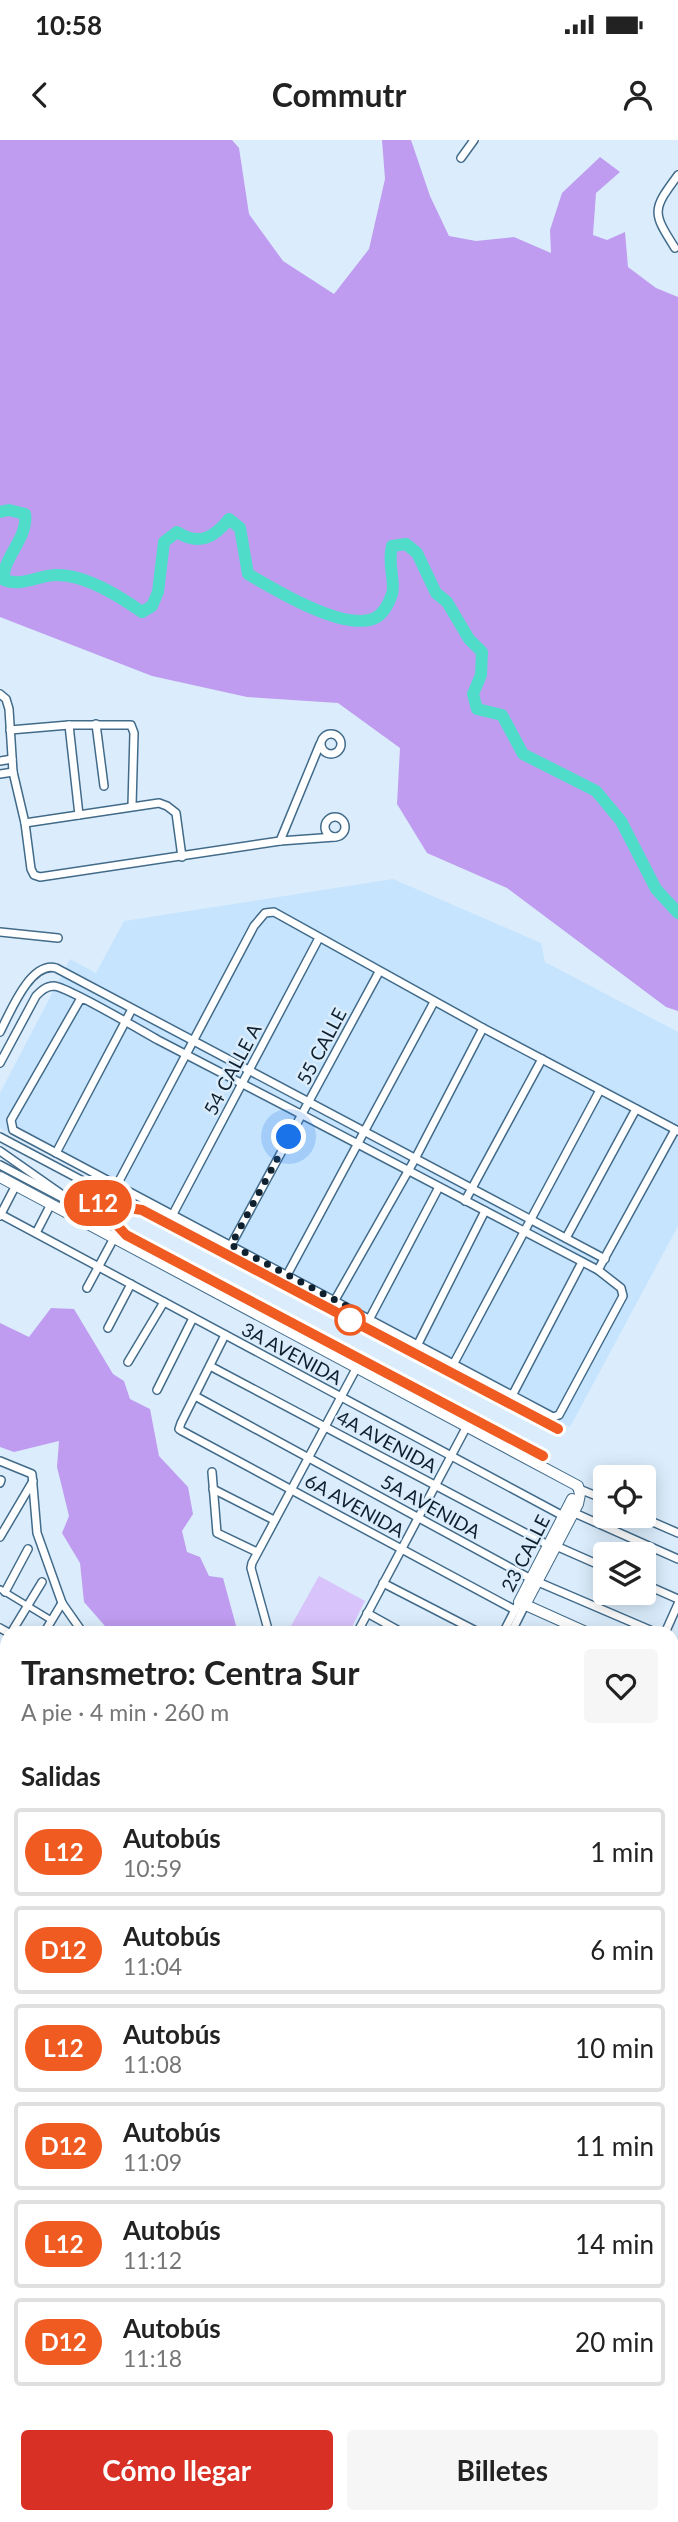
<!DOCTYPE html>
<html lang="es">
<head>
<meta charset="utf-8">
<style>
	:root { --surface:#fff; --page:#f6f6f6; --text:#222; --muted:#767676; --line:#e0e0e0; --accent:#d93025 }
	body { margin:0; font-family:Lato,sans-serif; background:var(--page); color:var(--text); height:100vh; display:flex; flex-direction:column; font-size:26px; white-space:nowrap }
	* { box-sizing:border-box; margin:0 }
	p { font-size:23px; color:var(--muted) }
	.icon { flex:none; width:38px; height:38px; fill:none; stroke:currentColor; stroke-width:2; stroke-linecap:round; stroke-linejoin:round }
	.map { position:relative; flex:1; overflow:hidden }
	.drawer { position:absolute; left:0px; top:1486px; width:679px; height:898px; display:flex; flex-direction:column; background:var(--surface); border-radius:21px 21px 0 0; box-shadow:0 4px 18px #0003 }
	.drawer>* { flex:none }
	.badge { padding:0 14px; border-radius:23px; font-size:24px; line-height:46px }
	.fabs { position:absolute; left:593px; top:1325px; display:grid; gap:14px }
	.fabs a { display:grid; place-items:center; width:63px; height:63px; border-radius:7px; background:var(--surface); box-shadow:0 4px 18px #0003; font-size:35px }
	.you { position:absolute; width:35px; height:35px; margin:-18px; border:5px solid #fff; border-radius:50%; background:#1a73e8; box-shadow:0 0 0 10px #1a73e833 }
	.map>.badge { position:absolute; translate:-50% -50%; box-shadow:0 0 0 4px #fff }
	h2 { padding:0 21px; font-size:26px; line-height:63px }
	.round { display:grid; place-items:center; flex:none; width:74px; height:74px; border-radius:7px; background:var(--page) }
	.headline { display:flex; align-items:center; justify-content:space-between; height:119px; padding:0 21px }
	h1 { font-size:33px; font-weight:700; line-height:52px }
	.action { display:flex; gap:14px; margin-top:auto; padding:14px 21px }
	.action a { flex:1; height:80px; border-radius:7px; background:var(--accent); color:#fff; font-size:28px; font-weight:700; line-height:80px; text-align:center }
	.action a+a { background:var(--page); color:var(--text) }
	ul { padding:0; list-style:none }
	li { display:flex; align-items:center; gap:21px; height:88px; margin:0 14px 10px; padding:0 7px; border:4px solid var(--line); border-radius:7px }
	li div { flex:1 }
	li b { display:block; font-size:26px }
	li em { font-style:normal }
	li .badge { min-width:77px; font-weight:700; text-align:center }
	.status { display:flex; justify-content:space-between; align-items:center; height:49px; padding:0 35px; background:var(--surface); direction:ltr }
	.status svg { height:19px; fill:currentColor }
	header { display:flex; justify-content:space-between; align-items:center; height:91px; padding:0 21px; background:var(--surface); font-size:32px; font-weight:700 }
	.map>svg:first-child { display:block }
	.built { fill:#c6e4fd }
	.green { fill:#d9c3fb }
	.forest { fill:#bf9cf0 }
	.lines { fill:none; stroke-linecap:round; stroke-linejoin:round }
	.stream { stroke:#4fddca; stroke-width:2 }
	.river { stroke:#4fddca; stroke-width:12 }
	.pedestrian-casing { stroke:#426b8a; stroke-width:8 }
	.minor-casing { stroke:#426b8a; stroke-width:10 }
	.tertiary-casing { stroke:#426b8a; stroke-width:11 }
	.secondary-casing { stroke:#426b8a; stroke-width:12 }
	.pedestrian { stroke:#fff; stroke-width:5 }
	.minor { stroke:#fff; stroke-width:7 }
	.tertiary { stroke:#fff; stroke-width:9 }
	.secondary { stroke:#fff; stroke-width:10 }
	.line-casing { stroke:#fff; stroke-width:16 }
	.line { stroke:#f05b22; stroke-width:10 }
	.walk { stroke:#0f212e; stroke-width:7; stroke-dasharray:0 12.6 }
	.stop-dot { fill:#fff; stroke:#f05b22; stroke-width:3.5 }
	.labels { text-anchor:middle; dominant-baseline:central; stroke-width:5; stroke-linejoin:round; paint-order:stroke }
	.street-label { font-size:19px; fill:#0f212e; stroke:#dbedfc }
</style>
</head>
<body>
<div class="status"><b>10:58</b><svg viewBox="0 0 49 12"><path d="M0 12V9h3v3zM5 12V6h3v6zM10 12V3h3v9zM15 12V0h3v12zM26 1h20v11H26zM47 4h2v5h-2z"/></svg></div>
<header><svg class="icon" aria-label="back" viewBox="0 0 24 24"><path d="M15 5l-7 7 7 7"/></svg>Commutr<svg class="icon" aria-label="person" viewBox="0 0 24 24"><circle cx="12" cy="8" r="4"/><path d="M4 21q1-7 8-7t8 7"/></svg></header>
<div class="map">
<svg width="678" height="2382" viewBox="0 0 678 2382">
	<rect width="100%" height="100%" fill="#dbedfc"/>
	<g class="built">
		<polygon points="393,739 541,803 545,822 678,892 678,1086 570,1287 0,988 0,953 70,819 96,833 124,781"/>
		<polygon points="7,2301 7,2376 62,2377 61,2382 0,2382 0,2310"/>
		<polygon points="70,2377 70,2376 155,2377 154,2382 69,2382"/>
	</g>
	<g class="green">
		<polygon points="319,1436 365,1461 349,1493 287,1493"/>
		<polygon points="678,2213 678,2248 672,2248 672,2216"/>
		<polygon points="678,2277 678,2328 672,2342 672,2280"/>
	</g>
	<g class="forest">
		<polygon points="0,0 232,0 239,8 249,74 283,121 334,154 369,109 385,39 382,0 411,0 430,56 449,96 476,101 514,97 551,113 550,90 562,53 600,17 620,32 596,53 593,95 607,100 625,92 628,127 656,148 678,157 678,871 666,867 507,748 427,713 397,664 400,608 338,563 247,557 152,536 0,477"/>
		<polygon points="51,1168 74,1169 113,1234 124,1241 130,1259 150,1269 159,1316 188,1347 193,1374 182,1391 187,1412 200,1417 209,1436 223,1438 238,1493 111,1493 84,1462 80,1423 62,1393 69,1376 57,1327 59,1301 14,1312 0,1307 0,1183 29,1197"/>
		<polygon points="0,1541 7,1546 7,1578 0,1573"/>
		<polygon points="0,1840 7,1844 7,2127 0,2121"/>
		<polygon points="672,2078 678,2079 678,2143 672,2135"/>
		<polygon points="672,2169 678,2171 678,2213 672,2216"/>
		<polygon points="214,2377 327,2376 342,2382 214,2382"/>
		<polygon points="377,2377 671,2376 678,2379 678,2382 371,2382"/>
	</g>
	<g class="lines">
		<g class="stream">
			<polyline points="672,2118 678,2124"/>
			<polyline points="316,2376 320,2382"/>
		</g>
		<path class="river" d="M0 372 9 370 25 374C29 398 1 419 4 440 23 447 38 435 57 435 86 435 119 456 142 472L152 466 158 452 164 402 177 392C199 406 214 398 229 379L240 388 248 434C275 450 341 490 373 479 383 475 389 463 392 454 396 443 387 424 392 406L406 404 417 413 436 453 447 462 469 499 482 512 481 535 473 554 477 569 502 575 523 614 596 651 621 681 656 749 678 773"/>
		<defs>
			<polyline id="pedestrian" points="0,1449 51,1480"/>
			<g id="minor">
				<polyline points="461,18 474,0"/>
				<path d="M675 108C652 72 652 70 678 35"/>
				<polyline points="0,554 6,559 9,569 13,632 25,683 31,729 34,735 40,737 280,701 335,697"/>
				<polyline points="96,584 104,646"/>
				<polyline points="69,585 79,675"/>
				<polyline points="10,590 69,585 131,585 134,593 132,666"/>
				<circle cx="331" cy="604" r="10"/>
				<polyline points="0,621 12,619"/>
				<polyline points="0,634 13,632"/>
				<circle cx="335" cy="687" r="10"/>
				<polyline points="25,683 159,663 167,666 176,673 182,717"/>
				<polyline points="280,701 320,604"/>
				<polyline points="0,792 58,798"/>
				<path d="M0 892C10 873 30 821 56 828L605 1119"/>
				<path d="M0 923 36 856C41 851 46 846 54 846 68 847 140 890 158 900 305 976 452 1053 598 1130L621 1148 623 1156 559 1275 553 1277 13 990 11 980 81 858"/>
				<polyline points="0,997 98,1049 98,1063 110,1069 135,1108"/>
				<polyline points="0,1011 60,1053"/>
				<polyline points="56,1013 132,869"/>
				<polyline points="0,1025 85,1070 123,1093"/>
				<polyline points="117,1045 254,786 265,773 274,772 483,888 678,991"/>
				<polyline points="465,1061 542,919"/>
				<polyline points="0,1074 567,1378"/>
				<polyline points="173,1074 319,798"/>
				<polyline points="0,1076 16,1045"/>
				<polyline points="36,1093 51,1064"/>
				<polyline points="566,1098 636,969"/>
				<polyline points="231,1105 379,832"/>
				<polyline points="598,1130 675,990"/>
				<polyline points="287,1135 434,862"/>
				<polyline points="87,1148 114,1098"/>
				<polyline points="335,1160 415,1019 483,888"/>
				<polyline points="370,1178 439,1047"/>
				<polyline points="108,1188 131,1144"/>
				<polyline points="225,1195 181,1283 179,1289 182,1291 515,1470"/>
				<polyline points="418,1204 485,1071"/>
				<polyline points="128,1222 164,1162"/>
				<polyline points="454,1223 600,950"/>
				<polyline points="210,1226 548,1405"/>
				<polyline points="157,1250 193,1178"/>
				<polyline points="513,1254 582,1122"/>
				<polyline points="195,1256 531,1439 657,1493"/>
				<polyline points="0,1321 32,1334 37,1393 62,1463 83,1493"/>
				<polyline points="212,1332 217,1393 257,1412"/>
				<polyline points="0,1343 1,1340"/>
				<polyline points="577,1348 606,1360"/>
				<polyline points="213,1349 274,1380"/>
				<polyline points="570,1371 678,1419"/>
				<polyline points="639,1376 678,1393"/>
				<polyline points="0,1397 33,1341"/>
				<polyline points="556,1406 606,1428"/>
				<polyline points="383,1443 480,1493"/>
				<polyline points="644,1444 678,1459"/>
				<polyline points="5,1452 28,1409"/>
				<polyline points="367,1473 403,1493"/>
				<polyline points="0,1488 9,1493"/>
				<polyline points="11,1493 42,1442"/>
				<polyline points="44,1493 62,1463"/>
				<polyline points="269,1493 251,1428 252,1423 357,1227"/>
				<polyline points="357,1493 467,1286"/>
				<polyline points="503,1493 517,1466"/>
				<polyline points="511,1493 525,1465"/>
				<polyline points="665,1493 678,1464"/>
				<polyline points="0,1517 7,1520"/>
				<polyline points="0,1599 7,1605"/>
				<polyline points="0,1640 7,1645"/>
				<polyline points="672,1647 678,1645"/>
				<polyline points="0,1668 7,1657"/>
				<polyline points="0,1704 7,1705"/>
				<polyline points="672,1705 678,1717"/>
				<polyline points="0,1730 7,1732"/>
				<polyline points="672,1873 678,1876"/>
				<polyline points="672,1898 678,1890"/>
				<polyline points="672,1936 678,1938"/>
				<polyline points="672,1961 678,1959"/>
				<polyline points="672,2015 678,2017"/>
				<polyline points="672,2252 678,2253"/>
				<polyline points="672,2273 678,2272"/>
				<polyline points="0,2304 7,2295"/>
			</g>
			<polyline id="tertiary" points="672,2369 678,2371"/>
			<g id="secondary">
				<polyline points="0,1037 578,1346 580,1354 578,1364 525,1465"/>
				<polyline points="572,1359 519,1462 588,1493"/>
				<polyline points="672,1530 678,1532"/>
			</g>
		</defs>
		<use href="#pedestrian" class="pedestrian-casing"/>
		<use href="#minor" class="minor-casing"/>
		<use href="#tertiary" class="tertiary-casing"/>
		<use href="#secondary" class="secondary-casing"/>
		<use href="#pedestrian" class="pedestrian"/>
		<use href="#minor" class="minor"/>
		<use href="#tertiary" class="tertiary"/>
		<use href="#secondary" class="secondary"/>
	</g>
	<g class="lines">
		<defs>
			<polyline id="line" points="543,1316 126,1095 97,1063 142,1070 558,1289"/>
		</defs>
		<use href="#line" class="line-casing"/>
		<use href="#line" class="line"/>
		<polyline class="walk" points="289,997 231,1105 352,1169 350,1180"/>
	</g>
	<circle class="stop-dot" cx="350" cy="1180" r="14"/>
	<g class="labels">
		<g class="street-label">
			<text transform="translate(321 906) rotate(-62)">55 CALLE</text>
			<text transform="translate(232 929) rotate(-62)">54 CALLE A</text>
			<text transform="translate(292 1213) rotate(28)">3A AVENIDA</text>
			<text transform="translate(387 1301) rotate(28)">4A AVENIDA</text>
			<text transform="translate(355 1365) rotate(29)">6A AVENIDA</text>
			<text transform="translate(431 1366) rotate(29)">5A AVENIDA</text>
			<text transform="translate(525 1413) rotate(-63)">23 CALLE</text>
		</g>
	</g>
</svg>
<div class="fabs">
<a><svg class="icon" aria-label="locate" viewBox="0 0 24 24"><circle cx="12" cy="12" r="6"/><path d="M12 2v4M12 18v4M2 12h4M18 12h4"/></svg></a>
<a><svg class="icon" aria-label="layers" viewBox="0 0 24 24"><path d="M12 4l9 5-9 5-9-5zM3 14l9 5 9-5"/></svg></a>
</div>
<div class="you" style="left:289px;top:997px"></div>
<b class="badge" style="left:98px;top:1063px;background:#f05b22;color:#fff">L12</b>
<section class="drawer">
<div class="headline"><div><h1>Transmetro: Centra Sur</h1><p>A pie · 4 min · 260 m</p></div><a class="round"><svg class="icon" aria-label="heart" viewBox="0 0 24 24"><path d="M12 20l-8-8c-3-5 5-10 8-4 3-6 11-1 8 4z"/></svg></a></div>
<h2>Salidas</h2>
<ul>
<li><span class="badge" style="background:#f05b22;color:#fff">L12</span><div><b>Autobús</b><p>10:59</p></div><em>1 min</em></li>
<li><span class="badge" style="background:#f05b22;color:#fff">D12</span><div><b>Autobús</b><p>11:04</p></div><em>6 min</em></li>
<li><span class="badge" style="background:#f05b22;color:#fff">L12</span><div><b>Autobús</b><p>11:08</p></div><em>10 min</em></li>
<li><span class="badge" style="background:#f05b22;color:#fff">D12</span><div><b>Autobús</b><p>11:09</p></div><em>11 min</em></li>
<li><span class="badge" style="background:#f05b22;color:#fff">L12</span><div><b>Autobús</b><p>11:12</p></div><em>14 min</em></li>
<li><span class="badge" style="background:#f05b22;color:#fff">D12</span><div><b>Autobús</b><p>11:18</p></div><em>20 min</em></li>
</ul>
<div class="action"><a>Cómo llegar</a><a>Billetes</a></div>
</section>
</div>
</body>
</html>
